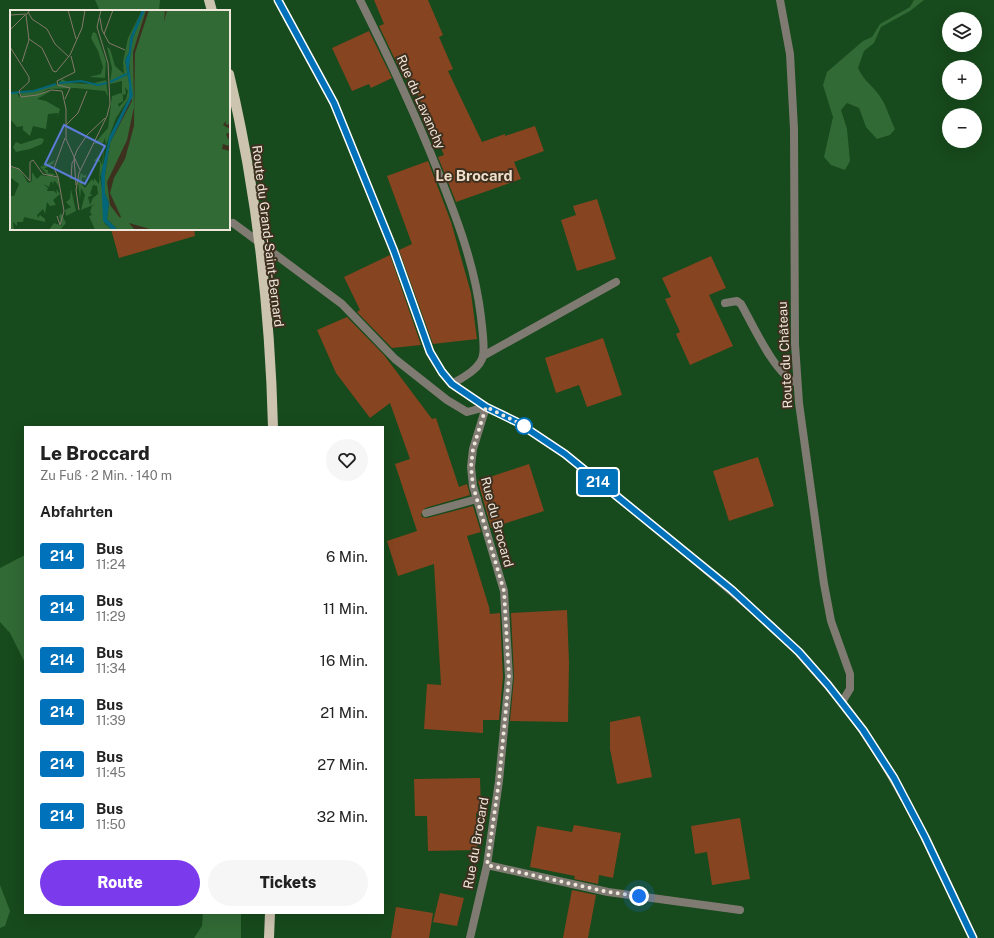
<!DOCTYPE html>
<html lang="de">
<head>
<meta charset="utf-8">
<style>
	:root { --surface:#fff; --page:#f6f6f6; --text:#222; --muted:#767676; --accent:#7c3aed }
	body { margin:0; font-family:"Public Sans",sans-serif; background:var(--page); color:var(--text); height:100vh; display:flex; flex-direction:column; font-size:15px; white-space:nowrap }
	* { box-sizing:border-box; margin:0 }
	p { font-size:13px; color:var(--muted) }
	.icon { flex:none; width:22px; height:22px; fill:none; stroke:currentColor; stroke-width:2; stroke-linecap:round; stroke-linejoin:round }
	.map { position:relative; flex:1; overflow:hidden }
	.side { position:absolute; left:24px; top:426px; width:360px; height:488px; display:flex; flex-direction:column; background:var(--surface); border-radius:0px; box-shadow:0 4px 16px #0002 }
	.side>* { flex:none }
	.badge { padding:0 8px; border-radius:3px; font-size:14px; line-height:26px }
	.fabs { position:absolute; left:942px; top:12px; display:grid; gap:8px }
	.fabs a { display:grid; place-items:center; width:40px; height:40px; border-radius:50%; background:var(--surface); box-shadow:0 4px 16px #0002; font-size:20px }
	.you { position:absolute; width:20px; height:20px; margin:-10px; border:3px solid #fff; border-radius:50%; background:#1a73e8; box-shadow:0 0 0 6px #1a73e833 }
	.map>.badge { position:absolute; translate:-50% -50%; box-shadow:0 0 0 2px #fff }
	h2 { padding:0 16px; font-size:15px; line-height:36px }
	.round { display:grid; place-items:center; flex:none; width:42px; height:42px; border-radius:21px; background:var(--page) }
	.head { display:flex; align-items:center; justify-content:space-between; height:68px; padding:0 16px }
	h1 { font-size:19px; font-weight:800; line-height:30px }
	.cta { display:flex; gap:8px; margin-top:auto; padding:8px 16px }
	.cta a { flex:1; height:46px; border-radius:24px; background:var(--accent); color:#fff; font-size:16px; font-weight:800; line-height:46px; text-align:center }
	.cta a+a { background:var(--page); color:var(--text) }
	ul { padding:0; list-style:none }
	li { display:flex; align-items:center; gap:12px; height:52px; padding:0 16px }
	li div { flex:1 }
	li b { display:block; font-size:15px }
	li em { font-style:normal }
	li .badge { min-width:44px; font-weight:700; text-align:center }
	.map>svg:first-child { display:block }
	.green { fill:#174a1c; fill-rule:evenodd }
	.forest { fill:#316a35 }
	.building { fill:#874420 }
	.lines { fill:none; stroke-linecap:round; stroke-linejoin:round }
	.lane { stroke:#807b72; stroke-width:8 }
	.street { stroke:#807b72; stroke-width:8 }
	.secondary { stroke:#aca495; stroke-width:8 }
	.primary { stroke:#cdc4b0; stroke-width:10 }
	.line-casing { stroke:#fff; stroke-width:9 }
	.line { stroke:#0072bc; stroke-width:6 }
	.walk { stroke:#efe6dc; stroke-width:4; stroke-dasharray:0 7.2 }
	.stop-dot { fill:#fff; stroke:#0072bc; stroke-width:2 }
	.labels { text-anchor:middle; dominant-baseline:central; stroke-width:4; stroke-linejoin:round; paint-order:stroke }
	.street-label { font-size:13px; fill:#efe6dc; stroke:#3e301f }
	.quarter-label { font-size:15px; font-weight:bold; fill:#f0dfca; stroke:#3e301f }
	.inset-river { fill:none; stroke:#046679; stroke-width:2 }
	.inset-road { fill:none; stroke:#85796b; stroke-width:1 }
	.view { fill:#5c7cd9; fill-opacity:0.15; stroke:#5c7cd9; stroke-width:2 }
	.inset-edge { fill:none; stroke:#efe6dc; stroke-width:2 }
</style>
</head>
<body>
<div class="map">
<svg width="994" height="938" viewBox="0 0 994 938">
	<rect width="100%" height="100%" fill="#3e301f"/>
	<path class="green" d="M0 0H994V938H0ZM11 11H229V229H11ZM949 19H975V45H949ZM949 67H975V93H949ZM949 115H975V141H949ZM25 427H383V913H25Z"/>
	<g class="forest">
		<polygon points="95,0 160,0 159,11 100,11"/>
		<path d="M914 0H924L910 11 881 27 874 43 864 51 858 68C865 83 873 85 881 98 887 107 890 119 895 129L890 135 877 139 866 127 859 108 847 103 841 110 847 129 850 161 845 170 831 165 824 157 833 117 823 85 827 72 863 41 872 37 880 24 910 7Z"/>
		<polygon points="25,555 25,663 10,633 0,622 0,568"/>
		<polygon points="0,885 10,911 5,926 0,928"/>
		<polygon points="203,913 241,913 241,938 194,938 202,926"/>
	</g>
	<g class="building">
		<polygon points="374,0 428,0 443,35 439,37 453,69 448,71 482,142 505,134 505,136 535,126 544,151 514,162 521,179 456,202 438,157 444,155 407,71 402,74 379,26 384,24"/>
		<polygon points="369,31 392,78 371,88 369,84 352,91 332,48"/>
		<polygon points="428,161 451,222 471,293 477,339 433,344 399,250 412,244 387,176"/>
		<polygon points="597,199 616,259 577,271 561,220 576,215 573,206"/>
		<polygon points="111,229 194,229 195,236 119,258"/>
		<polygon points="390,255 421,345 392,348 357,312 360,310 344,277"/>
		<polygon points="711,256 726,288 709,295 733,346 690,365 676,334 680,332 665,299 671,297 662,278"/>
		<polygon points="347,317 384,355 432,419 436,418 459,487 467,484 470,495 425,508 421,514 422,517 427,518 473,506 481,532 467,536 489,607 490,614 500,613 503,677 499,720 483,720 483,733 424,729 427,684 441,685 434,564 398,576 387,541 417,531 395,464 410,459 390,403 370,418 336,373 317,330"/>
		<polygon points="603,338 622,395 587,407 579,385 556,393 545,358"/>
		<polygon points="758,457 774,506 729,521 713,471"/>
		<polygon points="529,464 544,511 491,528 478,481"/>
		<polygon points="567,610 569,663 568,722 510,721 514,677 511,613"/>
		<polygon points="640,716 652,777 617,784 610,749 610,722"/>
		<polygon points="480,778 481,812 476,813 477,850 428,851 427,816 415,816 414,779"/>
		<polygon points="740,818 750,879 712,885 707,852 695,854 691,826"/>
		<polygon points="574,825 621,833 613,878 599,875 598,884 574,879 575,876 530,867 537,826 572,832"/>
		<polygon points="572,890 596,895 588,938 563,938"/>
		<polygon points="440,893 464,898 457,926 433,922"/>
		<polygon points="396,907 433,913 429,938 391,938"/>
	</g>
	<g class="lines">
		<g class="lane">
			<path d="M725 303 737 301 741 304C753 325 775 375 797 383"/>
			<polyline points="426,513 477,499"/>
		</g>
		<g class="street">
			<polyline points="278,0 334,103 394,251 430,353 442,372 452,384 486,407 517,422 565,454 665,535 772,626 799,653 842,702 850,689 850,674 831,621 824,584 799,403 795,344 794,129 790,54 780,0"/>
			<path d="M360 0C388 56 414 111 437 169 456 216 475 265 481 317 482 328 485 345 483 356 480 369 462 378 452 384"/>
			<polyline points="233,223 342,304 395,359 447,400 467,412 486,407"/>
			<polyline points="483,356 616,282"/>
			<polyline points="487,865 608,892 740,910"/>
			<polyline points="470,938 487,865 499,781 509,677 504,591 473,486 471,467 473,449 486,407"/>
		</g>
		<path class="secondary" d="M842 702C897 774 935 856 973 938"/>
		<g class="primary">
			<polyline points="209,0 212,11"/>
			<path d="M229 74C256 187 270 311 273 427"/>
			<polyline points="269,938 270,913"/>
		</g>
	</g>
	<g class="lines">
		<defs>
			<polyline id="line" points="278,0 334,103 394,251 430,352 442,372 452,384 486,407 517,422 565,454 732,590 799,652 828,685 863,730 894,778 925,837 973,938"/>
		</defs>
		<use href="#line" class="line-casing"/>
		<use href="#line" class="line"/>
		<polyline class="walk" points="524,426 529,430 517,422 486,407 473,449 471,467 473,486 504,591 509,677 499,781 487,865 608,892 639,896"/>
	</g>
	<circle class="stop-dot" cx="524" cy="426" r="8"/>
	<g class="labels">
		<g class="street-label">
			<text transform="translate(421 102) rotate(66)">Rue du Lavanchy</text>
			<text transform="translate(268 236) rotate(83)">Route du Grand-Saint-Bernard</text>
			<text transform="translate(785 355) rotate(-93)">Route du Château</text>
			<text transform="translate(497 522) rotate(75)">Rue du Brocard</text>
			<text transform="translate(476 843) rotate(-80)">Rue du Brocard</text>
		</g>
		<g class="quarter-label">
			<text x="474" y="175">Le Brocard</text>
		</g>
	</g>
	<g transform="translate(10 10)">
		<rect width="220" height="220" fill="#3e301f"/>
		<path d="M0 0H133L121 28 117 54 121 84 100 126 96 154V196L106 220H0Z" fill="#174a1c"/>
		<path d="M132 0 120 28 119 42 115 50 119 73V88L106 108 96 135 95 128 93 133 84 134 98 118 102 86 111 83 113 86V91L108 94 109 97 116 89 118 81 115 77 116 84 112 85V71L100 74 102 58 97 37 100 39 105 56 114 64 113 52 118 28ZM134 0H136L123 42 124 97 117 130 97 172 100 195 110 208 111 207 100 183 104 168 115 149 124 116 125 43 139 0H155L154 12 157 0H220V108L219 114 216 115V111L213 115 220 119V122L216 124 220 133 218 136 213 134 212 139 220 141V220L140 219 119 213 124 219 132 220H108L97 209 99 193 95 183V165L100 133 122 91 119 51 123 28ZM83 22 86 23 96 51 95 68 79 67 91 64 93 57 88 41 81 28ZM52 69 59 73 80 74 96 70 98 87 95 81 65 78 39 79 30 83 41 81 27 89 36 91 50 99 47 109 48 103 38 104 36 119 23 116 20 126 13 120V116L7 117 0 109V82L7 83 10 88 11 83 49 74ZM30 128 34 129 32 134 20 139 6 142 3 137 6 132 11 134ZM94 137H96L94 140 93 157 90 167 94 191 93 205 95 214 102 220H85L79 206 82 205 80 202 82 196 85 194 71 200 75 185 71 178 70 189 68 172 71 163 74 166 76 164V168L72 167V174L75 178 82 169 84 172V168L89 174 90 152 84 151 88 146 92 155ZM83 175 87 176 88 184 83 188 80 195 78 187 83 185 80 184ZM45 150 43 154 34 159 38 160V163L45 164 42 166 48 168 49 177 45 171 43 172 45 176 41 171 39 177 33 174 38 178 37 181H44L47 184 46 179 50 184 43 190 46 195 40 196 37 192 35 204 33 199 27 205 28 208 30 205 35 209V212L14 207 13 212H7V216L3 212 4 220H0V186H4L9 174 0 167V157L9 158 18 173 22 171V162L27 169 31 165 36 166 38 165 30 157ZM61 179 66 201 56 206 55 200 61 197 56 192 60 189ZM51 203 56 213 50 220H39L44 213 52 216 49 206Z" fill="#316a35" fill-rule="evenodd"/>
		<path d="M132 0H135L123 28 119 57 123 86 100 133 95 165V183L99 193 97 209 108 220H102L93 211 91 165 99 127 119 88V73L115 50 119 42 120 28Z" fill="#046679"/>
		<path class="inset-river" d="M100 72 117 64M49 73 71 71 88 75 97 73M0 83 24 81 46 74"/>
		<path class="inset-road" d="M58 0 66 29M18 2 22 9 37 19 45 34 59 47M0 5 16 4M90 8 92 20 99 33 115 40M0 20 15 5M94 24 103 0M19 29 32 38 43 61 46 62 60 45 72 18 75 0M0 37 19 67V72L9 81 11 87 27 85 41 80 52 81 56 99V129L70 160M12 52 19 30 16 5 20 0M55 89 60 78 48 75 47 71 65 62 61 46M56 115 68 103 77 81M0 156 9 159 20 171V152L23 150 33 164 48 167 44 158 55 128M61 169 62 153 65 149M66 175 64 148 67 140 77 125 95 108M69 200 66 180 69 163 97 106 100 94 98 53 87 17 91 0M47 206 50 215 54 201 48 167"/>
		<path class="view" d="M54 115 95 136 75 174 35 154Z"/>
		<rect width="220" height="220" class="inset-edge"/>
	</g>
</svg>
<div class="fabs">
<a><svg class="icon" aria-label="layers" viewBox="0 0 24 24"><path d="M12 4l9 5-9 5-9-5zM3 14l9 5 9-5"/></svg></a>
<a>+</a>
<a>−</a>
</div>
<div class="you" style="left:639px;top:896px"></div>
<b class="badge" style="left:598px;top:482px;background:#0072bc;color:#fff">214</b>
<section class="side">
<div class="head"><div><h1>Le Broccard</h1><p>Zu Fuß · 2 Min. · 140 m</p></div><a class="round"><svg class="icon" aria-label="heart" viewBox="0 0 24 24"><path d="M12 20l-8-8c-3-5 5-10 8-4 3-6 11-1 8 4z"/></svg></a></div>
<h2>Abfahrten</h2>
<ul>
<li><span class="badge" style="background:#0072bc;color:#fff">214</span><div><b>Bus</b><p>11:24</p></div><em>6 Min.</em></li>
<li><span class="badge" style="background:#0072bc;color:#fff">214</span><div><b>Bus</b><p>11:29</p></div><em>11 Min.</em></li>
<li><span class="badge" style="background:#0072bc;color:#fff">214</span><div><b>Bus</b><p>11:34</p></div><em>16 Min.</em></li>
<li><span class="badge" style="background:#0072bc;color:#fff">214</span><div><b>Bus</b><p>11:39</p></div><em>21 Min.</em></li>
<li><span class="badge" style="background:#0072bc;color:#fff">214</span><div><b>Bus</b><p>11:45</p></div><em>27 Min.</em></li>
<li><span class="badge" style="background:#0072bc;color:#fff">214</span><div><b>Bus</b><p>11:50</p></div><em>32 Min.</em></li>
</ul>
<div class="cta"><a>Route</a><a>Tickets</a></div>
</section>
</div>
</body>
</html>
